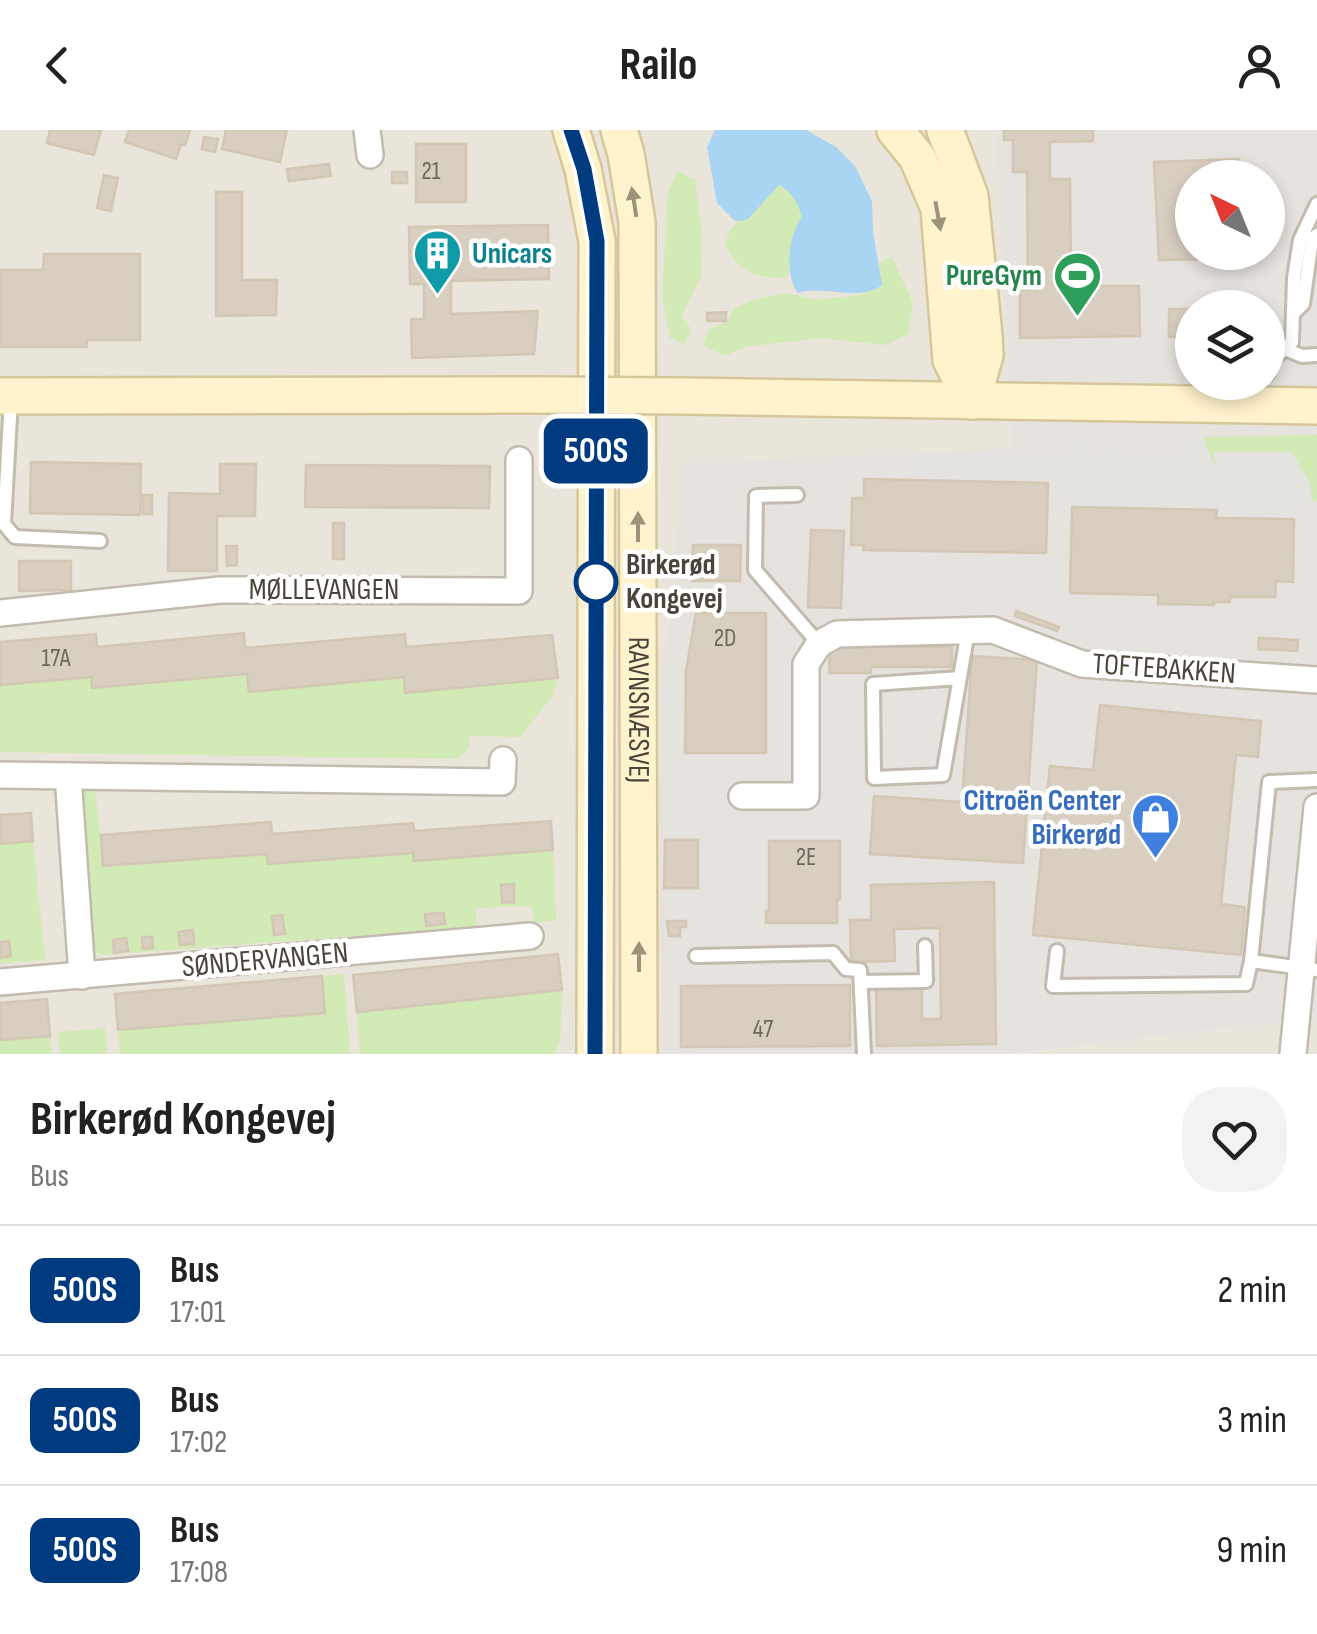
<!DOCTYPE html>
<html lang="en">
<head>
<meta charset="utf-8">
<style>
	:root { --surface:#fff; --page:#f2f2f2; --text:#222; --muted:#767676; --line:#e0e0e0 }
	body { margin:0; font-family:"Sofia Sans Condensed",sans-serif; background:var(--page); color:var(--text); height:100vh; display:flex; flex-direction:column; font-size:38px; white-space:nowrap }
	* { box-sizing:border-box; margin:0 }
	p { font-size:32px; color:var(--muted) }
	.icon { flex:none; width:55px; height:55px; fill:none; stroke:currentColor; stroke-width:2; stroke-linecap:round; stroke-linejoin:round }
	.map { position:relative; height:924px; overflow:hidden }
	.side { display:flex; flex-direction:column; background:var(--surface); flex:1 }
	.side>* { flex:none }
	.badge { padding:0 20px; border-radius:15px; font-size:35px; line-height:65px }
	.needle { width:65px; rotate:317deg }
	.fabs { position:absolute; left:1175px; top:30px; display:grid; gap:20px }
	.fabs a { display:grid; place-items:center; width:110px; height:110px; border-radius:50%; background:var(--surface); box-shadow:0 5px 15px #0003; font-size:50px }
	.map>.badge { position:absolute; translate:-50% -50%; box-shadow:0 0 0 5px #fff }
	.round { display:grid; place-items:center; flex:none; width:105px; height:105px; border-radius:40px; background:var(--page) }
	.summary { display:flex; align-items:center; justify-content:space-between; height:170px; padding:0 30px }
	h1 { font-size:48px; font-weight:700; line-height:75px }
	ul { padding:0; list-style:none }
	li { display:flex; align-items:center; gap:30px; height:130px; padding:0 30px; border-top:2px solid var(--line) }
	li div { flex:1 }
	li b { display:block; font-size:38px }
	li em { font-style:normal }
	li .badge { min-width:110px; font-weight:700; text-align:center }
	header { display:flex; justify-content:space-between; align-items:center; height:130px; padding:0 30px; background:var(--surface); font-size:45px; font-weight:700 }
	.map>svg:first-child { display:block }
	.residential { fill:#eae5da }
	.industrial { fill:#e6e2dd; fill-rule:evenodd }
	.green { fill:#d2eab5 }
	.parking { fill:#e5e3e0 }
	.water { fill:#a9d4f2 }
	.building { fill:#d8cfc1; stroke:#d3c7b4; stroke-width:2.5 }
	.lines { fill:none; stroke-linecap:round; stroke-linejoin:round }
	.service-casing { stroke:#c2bbae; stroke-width:18 }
	.minor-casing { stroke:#c2bbae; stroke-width:30 }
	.secondary-casing { stroke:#d6c79b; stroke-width:40 }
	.service { stroke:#fff; stroke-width:12 }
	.minor { stroke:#fff; stroke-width:25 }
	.secondary { stroke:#fff3cd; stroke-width:35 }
	.secondary-bridge-casing { stroke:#d6c79b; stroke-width:40; stroke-linecap:butt }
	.secondary-bridge { stroke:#fff3cd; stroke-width:35 }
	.oneway { fill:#9c937c }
	.line-casing { stroke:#fff; stroke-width:22 }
	.line { stroke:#003b80; stroke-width:15 }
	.stop-dot { fill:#fff; stroke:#003b80; stroke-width:5 }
	.labels { text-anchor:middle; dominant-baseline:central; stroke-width:9; stroke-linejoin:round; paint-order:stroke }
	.number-label { font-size:25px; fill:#6e675b }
	.culture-label { font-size:30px; font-weight:bold; fill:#0d838f; stroke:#fff; text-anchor:start }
	.leisure-label { font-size:30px; font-weight:bold; fill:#27864d; stroke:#fff; text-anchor:end }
	.stop-label { font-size:30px; font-weight:bold; fill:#4b4439; stroke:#fff; text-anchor:start }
	.street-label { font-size:30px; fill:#4b4439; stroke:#fff }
	.shop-label { font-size:30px; font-weight:bold; fill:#366cbe; stroke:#fff; text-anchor:end }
</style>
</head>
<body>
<header><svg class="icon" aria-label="back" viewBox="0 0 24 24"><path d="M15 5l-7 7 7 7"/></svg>Railo<svg class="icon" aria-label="person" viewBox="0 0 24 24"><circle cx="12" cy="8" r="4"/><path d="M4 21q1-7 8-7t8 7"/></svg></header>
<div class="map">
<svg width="1317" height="924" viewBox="0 0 1317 924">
	<rect width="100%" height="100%" fill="#f6f3ec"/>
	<g class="residential">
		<polygon points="0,0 995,0 1012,320 674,466 658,558 661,924 0,924"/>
		<polygon points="1317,888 1317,924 1009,924 1157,907"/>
	</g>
	<path class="industrial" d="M995 0H1317V888L1009 924H661L658 558 674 466 681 334 1012 319ZM1192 48H1268V122H1192ZM1192 178H1268V252H1192Z"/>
	<g class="green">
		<polygon points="678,41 695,50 702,105 701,147 682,185 691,199 685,215 670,208 662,167 668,61"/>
		<path d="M780 53 798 71 804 93 787 148C754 147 739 145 725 113L730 100Z"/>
		<polygon points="892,127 913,173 908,204 886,215 818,208 745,217 725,226 702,215 709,200 728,191 734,178 756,169 787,163 817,170 865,164 873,136"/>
		<polygon points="1317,305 1317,371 1311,371 1311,355 1213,323 1218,334 1213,333 1203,307"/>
		<polygon points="247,544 249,562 404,547 406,563 558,548 552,567 520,607 469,606 469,618 457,629 0,622 0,555 91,547 92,558"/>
		<polygon points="81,661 95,661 104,736 267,724 268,734 413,723 414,731 553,720 556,790 534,793 531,776 476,778 476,797 101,825 91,816"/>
		<polygon points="33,711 45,830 0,834 0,714"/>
		<polygon points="344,844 350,924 120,924 118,900 325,883 322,846"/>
		<polygon points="562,860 560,911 554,924 360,924 357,882"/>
		<polygon points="105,898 107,924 60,924 58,902"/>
		<polygon points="50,906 52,924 0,924 0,910"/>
	</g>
	<polygon class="parking" points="1203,307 1213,332 1216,334 1213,322 1292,322 1311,355 1311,371 1294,389 1216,388 1216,380 1072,377 1048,353 894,350 908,324 1012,320 1057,327 1069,311 1095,311 1083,330 1087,331 1096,318 1178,321 1184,333 1187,328 1176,312"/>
	<path class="water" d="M715 0H806L836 17 855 36 872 71 873 102 882 155C857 173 827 154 798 163 784 144 788 106 802 87 798 73 792 62 779 55L747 90 735 91 717 73 707 17Z"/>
	<g class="building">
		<polygon points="50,0 101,0 94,25 47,13"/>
		<polygon points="129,0 190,0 185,15 181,14 176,29 125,12"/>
		<polygon points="226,0 287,0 280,32 222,19"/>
		<polygon points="1004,0 1093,0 1093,11 1050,12 1050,49 1070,49 1071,150 1095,150 1096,156 1139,156 1140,206 1020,208 1020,160 1028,160 1027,42 1013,42 1013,10 1004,10"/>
		<polygon points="204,7 218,9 215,22 202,19"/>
		<rect x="416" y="14" width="50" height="58"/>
		<polygon points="1239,29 1240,48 1192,48 1192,122 1221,122 1221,129 1159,130 1154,32"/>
		<polygon points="329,34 331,46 289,51 287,39"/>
		<rect x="392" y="42" width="15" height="11"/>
		<polygon points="104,45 118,48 111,81 97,78"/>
		<polygon points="216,62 242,62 242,150 277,150 276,185 216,186"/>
		<polygon points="548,95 549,149 451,151 451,184 538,181 534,224 412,228 411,189 424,189 424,154 410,154 409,97"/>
		<polygon points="44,124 140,124 140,210 87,210 87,217 0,217 0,140 43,140"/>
		<rect x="1169" y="179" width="23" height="28"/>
		<polygon points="726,182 726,191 707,191 707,183"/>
		<polygon points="31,332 141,334 140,385 30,383"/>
		<polygon points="220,334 256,334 255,386 217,386 217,441 168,441 169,363 220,364"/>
		<polygon points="306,335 490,336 489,378 305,377"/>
		<polygon points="864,349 1048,353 1046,423 863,420 864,415 851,415 852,368 864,368"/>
		<polygon points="142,365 152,365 152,384 143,384"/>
		<polygon points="1072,377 1217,380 1216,388 1294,389 1293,452 1276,451 1275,467 1230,467 1230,472 1214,472 1214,475 1158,474 1158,465 1070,463"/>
		<rect x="333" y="393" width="11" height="36"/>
		<polygon points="811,400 844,401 841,478 808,477"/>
		<polygon points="693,415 741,415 740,451 692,451"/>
		<polygon points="226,416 237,416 237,435 227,436"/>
		<polygon points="19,431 71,431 71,460 19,461"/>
		<polygon points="1016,481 1059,497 1057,501 1015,486"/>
		<polygon points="696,483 766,483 766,623 685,623 686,541"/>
		<polygon points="244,503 245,518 405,504 406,517 552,505 558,548 405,563 404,547 249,562 247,544 92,558 91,547 0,555 0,512 96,504 97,517"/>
		<polygon points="1259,508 1298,510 1297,521 1258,519"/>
		<polygon points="830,516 952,517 952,537 871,537 871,543 829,543"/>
		<polygon points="972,526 1037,530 1023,733 870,724 874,666 962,672"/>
		<polygon points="1100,575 1261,591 1258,627 1236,625 1221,774 1245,777 1241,825 1033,805 1050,636 1093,640"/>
		<polygon points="31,683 33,711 0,714 0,685"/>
		<polygon points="551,691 553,720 414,731 413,723 268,734 267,724 103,736 101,705 271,692 272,704 413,693 414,701"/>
		<polygon points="665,710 698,710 698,758 664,758"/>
		<polygon points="769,711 840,711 840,769 837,770 837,793 766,793 766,781 769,780"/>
		<polygon points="994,752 996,914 877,916 876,858 922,857 922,889 941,889 940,798 894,799 895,831 851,832 850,790 871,790 871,755"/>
		<polygon points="514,754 514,772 502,773 501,755"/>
		<polygon points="444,783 445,794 426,796 425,784"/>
		<polygon points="282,785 285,804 274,805 272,786"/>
		<polygon points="667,791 686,791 686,797 680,797 680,806 669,806"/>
		<polygon points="193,800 194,814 180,815 178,802"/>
		<polygon points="142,807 152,807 153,818 143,819"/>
		<polygon points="126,808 128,821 114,823 113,810"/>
		<polygon points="9,811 11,826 0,828 0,812"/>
		<polygon points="558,824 562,860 357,882 353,845"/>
		<polygon points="322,846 325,883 118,900 115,864"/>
		<polygon points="850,855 850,916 681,917 681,856"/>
		<polygon points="47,869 50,906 0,910 0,873"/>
	</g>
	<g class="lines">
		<defs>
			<g id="service">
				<polyline points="1294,183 1303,174 1312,109 1317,105"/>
				<polyline points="1285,219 1302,226 1317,225"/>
				<polyline points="1268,243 1270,232 1292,212 1294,148 1300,110 1317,74"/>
				<polyline points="11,269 4,394 15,407 100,411"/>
				<polyline points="797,365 756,366 755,440 819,514"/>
				<polyline points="960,548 873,554 874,648 943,645 968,501"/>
				<polyline points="1057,821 1053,856 1246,854 1251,831 1269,652 1317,650"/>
				<polyline points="696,826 833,823 846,839 860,840 864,924"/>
				<polyline points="1251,831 1317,840"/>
				<polyline points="861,852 926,851 925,816"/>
			</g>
			<g id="minor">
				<polyline points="367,0 370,25"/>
				<polyline points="0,483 220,460 519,461 519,330"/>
				<polyline points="0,645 502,652 503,630"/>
				<polyline points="68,646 82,846"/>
				<polyline points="742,666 806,666 806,534 819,514 837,504 993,500 1082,534 1317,550"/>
				<polyline points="0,852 530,806"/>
				<polyline points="1293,924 1317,677"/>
			</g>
			<g id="secondary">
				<polyline points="571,0 583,39 597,111 595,924"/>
				<path id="s1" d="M619 0 626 24 637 92 639 924"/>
				<polyline points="895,0 917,27 939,78 951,230 972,271"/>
				<polyline points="945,0 970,66 984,205 985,225 972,271"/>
				<polyline points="0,266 540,265"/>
				<polyline points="684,266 1317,276"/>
			</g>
		</defs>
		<use href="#service" class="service-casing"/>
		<use href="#minor" class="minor-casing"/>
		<use href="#secondary" class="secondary-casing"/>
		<use href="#service" class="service"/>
		<use href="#minor" class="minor"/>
		<use href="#secondary" class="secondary"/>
		<defs>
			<polyline id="secondary-bridge" points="540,265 684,266"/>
		</defs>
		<use href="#secondary-bridge" class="secondary-bridge-casing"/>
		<use href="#secondary-bridge" class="secondary-bridge"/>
	</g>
	<defs><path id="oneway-solid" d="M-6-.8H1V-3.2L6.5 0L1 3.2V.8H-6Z" transform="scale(2.5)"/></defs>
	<g class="oneway">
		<use href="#oneway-solid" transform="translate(634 72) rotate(-99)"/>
		<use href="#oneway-solid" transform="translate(938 86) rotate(80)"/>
		<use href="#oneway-solid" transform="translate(638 397) rotate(-90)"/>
		<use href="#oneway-solid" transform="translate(639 827) rotate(-90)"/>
	</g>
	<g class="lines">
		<defs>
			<polyline id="line" points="571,0 584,39 597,111 595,924"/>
		</defs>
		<use href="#line" class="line-casing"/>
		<use href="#line" class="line"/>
	</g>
	<defs>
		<symbol id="building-pin" viewBox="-11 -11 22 30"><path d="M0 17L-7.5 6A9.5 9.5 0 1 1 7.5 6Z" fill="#0f9aa8" stroke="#fff"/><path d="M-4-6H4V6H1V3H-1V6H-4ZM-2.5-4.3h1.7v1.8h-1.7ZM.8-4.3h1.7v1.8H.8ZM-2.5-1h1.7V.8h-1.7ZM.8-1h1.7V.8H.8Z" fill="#fff"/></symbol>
		<symbol id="stadium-pin" viewBox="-11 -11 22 30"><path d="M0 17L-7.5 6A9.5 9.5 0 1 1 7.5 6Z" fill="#2e9e5b" stroke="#fff"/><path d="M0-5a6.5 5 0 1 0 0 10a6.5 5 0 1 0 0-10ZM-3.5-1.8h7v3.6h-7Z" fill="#fff"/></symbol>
		<symbol id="shop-pin" viewBox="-11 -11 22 30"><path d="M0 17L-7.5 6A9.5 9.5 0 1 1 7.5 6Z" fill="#3f7fe0" stroke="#fff"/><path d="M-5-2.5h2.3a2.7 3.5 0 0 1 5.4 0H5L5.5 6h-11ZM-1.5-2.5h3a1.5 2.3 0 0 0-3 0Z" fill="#fff"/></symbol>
	</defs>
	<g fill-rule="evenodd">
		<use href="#building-pin" x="410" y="96" width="55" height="75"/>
		<use href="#stadium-pin" x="1050" y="118" width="55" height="75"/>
		<use href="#shop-pin" x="1128" y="660" width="55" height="75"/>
	</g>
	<circle class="stop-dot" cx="596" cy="452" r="20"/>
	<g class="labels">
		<g class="number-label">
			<text x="431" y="41">21</text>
			<text x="725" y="508">2D</text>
			<text x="56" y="528">17A</text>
			<text x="806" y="727">2E</text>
			<text x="763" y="899">47</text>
		</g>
		<g class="culture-label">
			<text x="472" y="124">Unicars</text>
		</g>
		<g class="leisure-label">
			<text x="1042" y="146">PureGym</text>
		</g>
		<g class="stop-label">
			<text x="626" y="435">Birkerød<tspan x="626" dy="34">Kongevej</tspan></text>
		</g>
		<g class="street-label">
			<text x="324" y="460">MØLLEVANGEN</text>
			<text transform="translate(1164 539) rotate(4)">TOFTEBAKKEN</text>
			<text stroke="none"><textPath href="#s1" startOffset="582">RAVNSNÆSVEJ</textPath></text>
			<text transform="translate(265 830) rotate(-5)">SØNDERVANGEN</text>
		</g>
		<g class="shop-label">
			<text x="1121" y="671">Citroën Center<tspan x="1121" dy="34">Birkerød</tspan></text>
		</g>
	</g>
</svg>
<div class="fabs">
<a><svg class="needle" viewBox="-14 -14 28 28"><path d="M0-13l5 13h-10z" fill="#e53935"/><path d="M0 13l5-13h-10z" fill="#767676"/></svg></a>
<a><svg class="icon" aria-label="layers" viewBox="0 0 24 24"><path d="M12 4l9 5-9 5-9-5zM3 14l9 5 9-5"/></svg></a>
</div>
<b class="badge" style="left:596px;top:321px;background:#003b80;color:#fff">500S</b>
</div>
<section class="side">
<div class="summary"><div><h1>Birkerød Kongevej</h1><p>Bus</p></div><a class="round"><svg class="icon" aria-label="heart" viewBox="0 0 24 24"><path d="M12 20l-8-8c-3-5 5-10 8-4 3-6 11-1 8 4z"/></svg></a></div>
<ul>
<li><span class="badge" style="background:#003b80;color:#fff">500S</span><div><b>Bus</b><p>17:01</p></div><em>2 min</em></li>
<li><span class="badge" style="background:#003b80;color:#fff">500S</span><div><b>Bus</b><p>17:02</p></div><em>3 min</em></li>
<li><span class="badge" style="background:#003b80;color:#fff">500S</span><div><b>Bus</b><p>17:08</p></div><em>9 min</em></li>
</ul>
</section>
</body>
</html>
